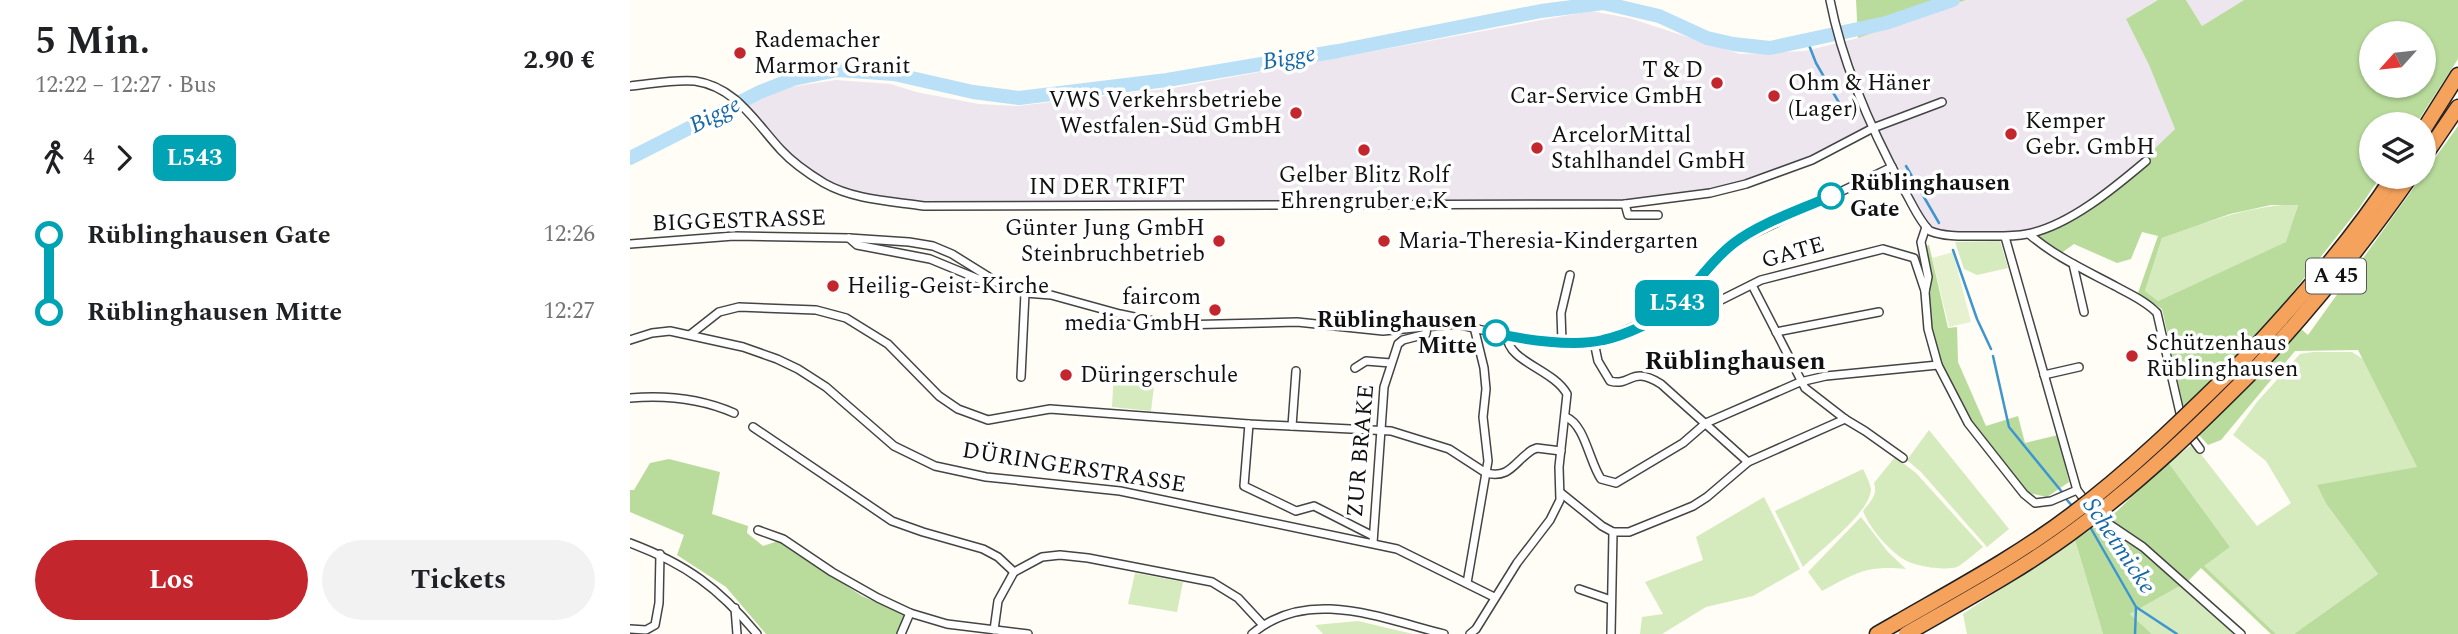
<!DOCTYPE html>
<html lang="de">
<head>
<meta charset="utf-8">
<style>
	:root { --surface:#fff; --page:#f2f2f2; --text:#202124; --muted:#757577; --accent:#c4262e }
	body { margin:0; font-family:Spectral,serif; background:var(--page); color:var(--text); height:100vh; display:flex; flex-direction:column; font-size:26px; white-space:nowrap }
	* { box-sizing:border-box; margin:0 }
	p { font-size:23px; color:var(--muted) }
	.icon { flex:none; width:38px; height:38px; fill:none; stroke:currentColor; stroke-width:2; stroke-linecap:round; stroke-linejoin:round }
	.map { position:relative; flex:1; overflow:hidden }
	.details { display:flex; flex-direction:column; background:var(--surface); width:630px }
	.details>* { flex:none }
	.badge { padding:0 14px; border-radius:10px; font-size:24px; line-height:46px }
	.needle { width:46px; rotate:243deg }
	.buttons { position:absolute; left:1729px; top:21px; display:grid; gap:14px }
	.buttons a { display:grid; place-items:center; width:77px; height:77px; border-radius:50%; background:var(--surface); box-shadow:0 2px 5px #0004; font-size:35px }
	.map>.badge { position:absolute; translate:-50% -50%; box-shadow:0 0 0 4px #fff }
	.legs { display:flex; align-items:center; gap:10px; height:77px; padding:0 35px; font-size:23px }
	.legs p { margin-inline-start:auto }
	.head { display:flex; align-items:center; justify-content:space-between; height:119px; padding:0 35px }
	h1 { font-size:38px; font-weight:700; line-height:52px }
	.cta { display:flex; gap:14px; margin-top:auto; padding:14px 35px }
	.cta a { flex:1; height:80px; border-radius:42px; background:var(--accent); color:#fff; font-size:28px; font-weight:700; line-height:80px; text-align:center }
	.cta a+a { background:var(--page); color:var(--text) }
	ul { padding:0 35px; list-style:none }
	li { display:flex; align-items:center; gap:24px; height:77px; font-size:26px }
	li i { display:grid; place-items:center; width:10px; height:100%; margin:0 9px; background:currentColor }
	li i::after { content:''; width:18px; height:18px; margin:-9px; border:5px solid; border-radius:50%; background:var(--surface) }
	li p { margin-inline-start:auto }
	li:first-child i { background:linear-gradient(#0000 50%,currentColor 0) }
	li:last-child i { background:linear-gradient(currentColor 50%,#0000 0) }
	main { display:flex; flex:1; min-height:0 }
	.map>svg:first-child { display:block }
	.industrial { fill:#eee6ef }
	.green { fill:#d5ebbd }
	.forest { fill:#b9dc9c; fill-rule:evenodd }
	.pitch { fill:#e6f2cf }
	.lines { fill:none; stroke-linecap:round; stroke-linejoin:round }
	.stream { stroke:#3f96cf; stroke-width:2.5 }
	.river { stroke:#b9e0f7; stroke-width:14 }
	.street-casing { stroke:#444; stroke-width:10 }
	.highway-casing { stroke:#222; stroke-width:17 }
	.street { stroke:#fff; stroke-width:7 }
	.highway { stroke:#f5a25d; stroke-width:14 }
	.highway-bridge-casing { stroke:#222; stroke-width:17; stroke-linecap:butt }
	.highway-bridge { stroke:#f5a25d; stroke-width:14 }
	.line-1-casing { stroke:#fff; stroke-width:16 }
	.line-1 { stroke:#00a3b4; stroke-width:10 }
	.poi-dot { fill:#c4262e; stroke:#fff; stroke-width:2.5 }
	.stop-1-dot { fill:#fff; stroke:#00a3b4; stroke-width:3.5 }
	.labels { text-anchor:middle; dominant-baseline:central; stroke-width:7; stroke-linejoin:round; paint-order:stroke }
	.shield { fill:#fff; stroke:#585858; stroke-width:2 }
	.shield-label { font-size:21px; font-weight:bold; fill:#111 }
	.poi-label { font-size:23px; fill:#111; stroke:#fff; text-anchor:start }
	.stop-label { font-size:23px; font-weight:bold; fill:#111; stroke:#fff; text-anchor:start }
	.street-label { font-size:23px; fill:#111; stroke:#fff }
	.water-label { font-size:24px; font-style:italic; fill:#1768a6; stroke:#fff }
	.quarter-label { font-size:26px; font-weight:bold; fill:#111; stroke:#fff }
</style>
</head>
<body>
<main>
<section class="details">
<div class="head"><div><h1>5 Min.</h1><p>12:22 – 12:27 · Bus</p></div><b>2.90 €</b></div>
<div class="legs"><svg class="icon" aria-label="walk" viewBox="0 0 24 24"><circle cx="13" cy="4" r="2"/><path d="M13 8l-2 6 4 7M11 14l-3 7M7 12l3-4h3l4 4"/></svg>4<svg class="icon" aria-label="forward" viewBox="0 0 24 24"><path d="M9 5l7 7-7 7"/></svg><b class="badge" style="background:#00a3b4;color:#fff">L543</b></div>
<ul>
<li><i style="color:#00a3b4"></i><b>Rüblinghausen Gate</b><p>12:26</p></li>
<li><i style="color:#00a3b4"></i><b>Rüblinghausen Mitte</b><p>12:27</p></li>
</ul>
<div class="cta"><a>Los</a><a>Tickets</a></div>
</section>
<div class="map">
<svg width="1828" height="634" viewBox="0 0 1828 634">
	<rect width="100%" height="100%" fill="#fffdf5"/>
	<g class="industrial">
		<polygon points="1336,0 1528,0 1496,19 1519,65 1545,129 1480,192 1417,227 1375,237 1300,231 1243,129 1227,138 1116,184 995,204 294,206 211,191 173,169 120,113 122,110 117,105 159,87 206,80 261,84 286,92 349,104 388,106 543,88 961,11 999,18 1110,54 1175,51 1228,38"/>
		<polygon points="1556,0 1614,0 1572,26"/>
	</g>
	<g class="green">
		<path d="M1668 204 1657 242 1528 301 1515 291 1532 238C1577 222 1620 205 1668 204Z"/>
		<polygon points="1370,241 1378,268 1347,275 1334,269 1325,242"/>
		<polygon points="1683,352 1722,352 1733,359 1787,467 1697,505 1748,574 1664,634 1646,634 1573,566 1600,547 1538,462 1563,444 1627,526 1661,503 1636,461 1603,435 1627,402 1670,354"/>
		<polygon points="512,369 518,372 524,386 521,411 482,407 484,372 499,373"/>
		<polygon points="1299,430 1379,529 1357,547 1291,472 1277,460"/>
		<path d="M1265 457 1286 473 1353 547C1345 553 1336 562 1327 567 1316 571 1284 566 1275 560 1259 551 1239 527 1233 511 1240 502 1248 495 1244 483Z"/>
		<path d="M1233 469C1236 475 1240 483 1241 489 1241 512 1189 551 1173 567L1145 511Z"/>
		<polygon points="1134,497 1170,569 1123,596 1076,607 1032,634 1010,634 1012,617 1033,614 1015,582 1073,560 1066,537"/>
		<path d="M1231 517 1258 552 1276 569C1236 565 1226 573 1192 591L1178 572Z"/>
		<polygon points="1445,540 1473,634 1337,634 1333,614"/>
		<polygon points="505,573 553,582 547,612 498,604"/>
		<polygon points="1550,586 1604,634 1522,634 1500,614"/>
		<polygon points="728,621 783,634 693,634 685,625"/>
	</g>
	<g class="forest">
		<polygon points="1226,0 1336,0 1228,38"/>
		<path d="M1528 0H1556L1572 26 1614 0H1828V59L1786 124H1741V177H1750L1730 207 1649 310 1678 335 1828 126V634H1664L1748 574 1697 505 1687 485 1787 467 1728 350 1665 351 1591 440 1578 445 1561 426 1553 404 1532 309 1508 293 1528 236 1512 232 1501 259 1487 263 1444 244 1430 254 1402 237 1434 224 1465 206 1545 129 1519 65 1496 19ZM1741 33H1794V86H1741ZM1641 205H1668L1656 242 1528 301 1515 291 1532 238 1600 214Z"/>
		<polygon points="1299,245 1318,328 1327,327 1328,362 1356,426 1388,416 1395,443 1428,435 1439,482 1417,497 1394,492 1340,426 1318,379 1298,330 1293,289 1293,247"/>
		<polygon points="39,459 90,472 82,514 118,526 117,533 133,546 148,541 232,596 277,616 269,634 136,634 96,587 47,555 54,535 0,512 0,490 4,490 20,463"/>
		<polygon points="1538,462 1600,547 1574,566 1646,634 1641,634 1571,568 1557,582 1500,614 1522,634 1473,634 1445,540 1485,513"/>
	</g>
	<polygon class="pitch" points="1323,252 1341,322 1319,327 1302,258"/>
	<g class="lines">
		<g class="stream">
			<polyline points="1177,40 1186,63 1215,113"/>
			<polyline points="1276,166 1309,223"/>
			<polyline points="1323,250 1347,319 1361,349"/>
			<polyline points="1363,356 1379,427 1432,492"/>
			<polyline points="1437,500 1443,507"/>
			<polyline points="1459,525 1506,607 1547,634"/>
			<polyline points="1505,634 1506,607"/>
		</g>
		<polyline class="river" points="0,158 130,92 163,79 208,70 264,74 343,92 389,98 537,80 708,51 911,11 973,3 1029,16 1077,38 1103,44 1140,48 1256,23 1323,0"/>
		<defs>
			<g id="street">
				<path d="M1200 0C1213 67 1242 131 1274 190 1282 203 1289 221 1300 231 1315 237 1333 236 1348 236 1364 236 1381 237 1397 234 1439 226 1484 188 1516 161"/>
				<path d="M0 86C21 84 44 79 65 81 106 87 125 122 151 150 163 163 179 174 194 183 224 200 261 201 294 206L995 204 1080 193 1116 184 1182 160 1243 128 1312 102"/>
				<polyline points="995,204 998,215 1028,215"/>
				<polyline points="1296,227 1291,242 1298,277 1295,292 1298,329 1308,365 1338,423 1394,494 1405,503 1421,501 1447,490"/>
				<path d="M1399 234C1424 256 1455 270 1485 286 1499 294 1516 301 1527 313L1553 426 1570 449"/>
				<polyline points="1375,237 1447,490 1467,516 1513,547 1611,634"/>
				<polyline points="219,238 227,245 300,259 351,280 364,282"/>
				<polyline points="0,244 104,236 219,238 279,242 303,246 322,254 367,282 395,293 421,295 490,314 528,322 548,325 667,322 753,331 826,324 887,338 932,342 973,340 1035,313 1047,303 1084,260 1106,242 1262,167"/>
				<polyline points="1443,264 1454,312"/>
				<polyline points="1122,285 1175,388 1215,419 1235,431 1273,458"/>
				<polyline points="1023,319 1032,323 1046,320 1065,313 1131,280 1253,249 1284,258 1295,291"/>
				<polyline points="1146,332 1249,312"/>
				<path d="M61 334 89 312 109 307 186 310 216 318 258 344 309 396 328 409 358 420 420 409 619 424 761 431 819 449 856 473C880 479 884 462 902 450L907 448 931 451"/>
				<polyline points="0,340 22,333 40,331 113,347 147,359 168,369 196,387 264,446 305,466 356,477 490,491 767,549 864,597"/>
				<polyline points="932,342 931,313 940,275"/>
				<path d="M964 342 968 361 980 381C1002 387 1000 365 1031 384L1118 462"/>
				<polyline points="725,368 736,361 761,363"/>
				<polyline points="1414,375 1449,367"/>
				<polyline points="391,377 395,293"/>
				<path d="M0 398C35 395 72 399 104 413"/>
				<path d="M936 417C955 425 959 461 971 479L986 483 1053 443 1076 423 1170 382 1196 376 1308 365"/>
				<polyline points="619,424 614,486 666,511 684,506 743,536"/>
				<polyline points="662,426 666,371"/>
				<polyline points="123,427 262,521 293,532 353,549 368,557 384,572"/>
				<polyline points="931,493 972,526 983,532 999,532 1063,506 1077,497 1118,462 1215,419"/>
				<polyline points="128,530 153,539 202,572 248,598 280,613 317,624 398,634"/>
				<path d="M0 543C56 564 89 588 127 634"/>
				<polyline points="743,543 754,387 768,344 773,340 796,334 797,326"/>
				<polyline points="837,583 858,461 853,417 856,389 854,368 844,327"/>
				<polyline points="949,589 981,600"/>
				<polyline points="105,608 107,634"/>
				<polyline points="0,629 16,630 25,625 29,603 30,554"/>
				<polyline points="364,630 368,601 384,572 412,557 430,555 458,558 582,582 608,598 633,625"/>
				<polyline points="271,634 280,613"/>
				<path d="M622 634C678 586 753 619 814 634"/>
				<path d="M840 634 846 629 887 563 920 520 930 500 929 467 937 394C923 369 878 362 877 336"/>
				<polyline points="981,634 983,532"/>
			</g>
			<g id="highway">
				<polyline points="1794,129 1828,75"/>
				<polyline points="1794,157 1828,107"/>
				<path d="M1616 357C1669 300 1720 242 1763 177"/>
				<path d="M1625 369C1681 308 1733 245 1780 177"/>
				<polyline points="1247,634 1268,622"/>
			</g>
		</defs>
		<use href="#street" class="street-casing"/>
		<use href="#highway" class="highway-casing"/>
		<use href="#street" class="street"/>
		<use href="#highway" class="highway"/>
		<defs>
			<g id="highway-bridge">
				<path d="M1268 622C1327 588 1387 556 1441 515 1504 468 1560 412 1616 357"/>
				<path d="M1276 634C1335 600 1395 568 1449 527 1513 480 1569 425 1625 369"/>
			</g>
		</defs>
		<use href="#highway-bridge" class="highway-bridge-casing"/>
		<use href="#highway-bridge" class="highway-bridge"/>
	</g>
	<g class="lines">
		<defs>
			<path id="line-1" d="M866 333C893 340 945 347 973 340 996 335 1027 321 1045 305 1066 286 1080 261 1104 243 1130 223 1170 210 1201 196"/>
		</defs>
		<use href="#line-1" class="line-1-casing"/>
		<use href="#line-1" class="line-1"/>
	</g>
	<g class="poi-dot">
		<circle cx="110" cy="53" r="7"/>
		<circle cx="1087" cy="83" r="7"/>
		<circle cx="1144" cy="96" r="7"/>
		<circle cx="666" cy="113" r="7"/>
		<circle cx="1381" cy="134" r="7"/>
		<circle cx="907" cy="148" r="7"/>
		<circle cx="734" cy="150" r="7"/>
		<circle cx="589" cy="241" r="7"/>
		<circle cx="754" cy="241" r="7"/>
		<circle cx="203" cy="286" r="7"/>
		<circle cx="585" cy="310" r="7"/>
		<circle cx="1502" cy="356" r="7"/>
		<circle cx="436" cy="375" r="7"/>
	</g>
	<g class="stop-1-dot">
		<circle cx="1201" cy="196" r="12"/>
		<circle cx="866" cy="333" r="12"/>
	</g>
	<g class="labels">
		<rect class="shield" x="1676" y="258.5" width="60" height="35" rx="5"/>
		<g class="shield-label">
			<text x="1706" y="276">A 45</text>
		</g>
		<g class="poi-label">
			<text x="124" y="40">Rademacher<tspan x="124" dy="26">Marmor Granit</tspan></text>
			<text x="1073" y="70" text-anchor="end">T &amp; D<tspan x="1073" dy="26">Car-Service GmbH</tspan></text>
			<text x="1158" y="83">Ohm &amp; Häner<tspan x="1158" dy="26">(Lager)</tspan></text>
			<text x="652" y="100" text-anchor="end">VWS Verkehrsbetriebe<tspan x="652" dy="26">Westfalen-Süd GmbH</tspan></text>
			<text x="1395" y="121">Kemper<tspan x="1395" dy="26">Gebr. GmbH</tspan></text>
			<text x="921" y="135">ArcelorMittal<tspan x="921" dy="26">Stahlhandel GmbH</tspan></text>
			<text x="734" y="175" text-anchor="middle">Gelber Blitz Rolf<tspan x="734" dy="26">Ehrengruber e.K</tspan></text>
			<text x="575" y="228" text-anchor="end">Günter Jung GmbH<tspan x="575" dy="26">Steinbruchbetrieb</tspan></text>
			<text x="768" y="241">Maria-Theresia-Kindergarten</text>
			<text x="217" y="286">Heilig-Geist-Kirche</text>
			<text x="571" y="297" text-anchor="end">faircom<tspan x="571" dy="26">media GmbH</tspan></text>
			<text x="1516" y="343">Schützenhaus<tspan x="1516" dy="26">Rüblinghausen</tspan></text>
			<text x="450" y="375">Düringerschule</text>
		</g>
		<g class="stop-label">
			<text x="1220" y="183">Rüblinghausen<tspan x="1220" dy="26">Gate</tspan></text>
			<text x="847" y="320" text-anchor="end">Rüblinghausen<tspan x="847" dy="26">Mitte</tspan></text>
		</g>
		<g class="street-label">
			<text x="477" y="187">IN DER TRIFT</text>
			<text transform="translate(109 221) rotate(-2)">BIGGESTRASSE</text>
			<text transform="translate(1163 253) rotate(-16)">GATE</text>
			<text transform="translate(731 451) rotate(-85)">ZUR BRAKE</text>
			<text transform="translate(444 468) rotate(9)">DÜRINGERSTRASSE</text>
		</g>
		<g class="water-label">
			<text transform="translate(659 58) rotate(-10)">Bigge</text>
			<text transform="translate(85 115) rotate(-27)">Bigge</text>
			<text transform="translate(1489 546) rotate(56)">Schetmicke</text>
		</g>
		<g class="quarter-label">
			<text x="1105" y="361">Rüblinghausen</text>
		</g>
	</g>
</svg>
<div class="buttons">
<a><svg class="needle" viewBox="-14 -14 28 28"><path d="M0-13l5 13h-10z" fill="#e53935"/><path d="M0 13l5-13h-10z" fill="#757577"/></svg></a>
<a><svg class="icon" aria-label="layers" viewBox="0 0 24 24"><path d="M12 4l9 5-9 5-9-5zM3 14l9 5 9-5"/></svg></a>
</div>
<b class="badge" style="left:1047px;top:303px;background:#00a3b4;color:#fff">L543</b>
</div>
</main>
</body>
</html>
